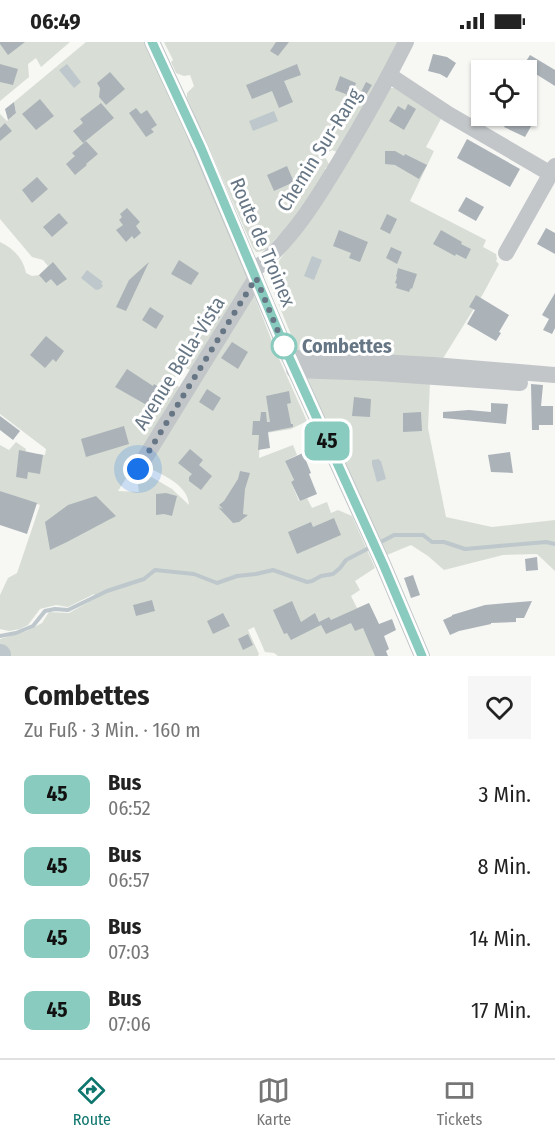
<!DOCTYPE html>
<html lang="de">
<head>
<meta charset="utf-8">
<style>
	:root { --surface:#fff; --page:#f6f6f6; --text:#222; --muted:#767676; --line:#e0e0e0; --accent:#0f766e }
	body { margin:0; font-family:"Fira Sans Condensed",sans-serif; background:var(--page); color:var(--text); height:100vh; display:flex; flex-direction:column; font-size:22px; white-space:nowrap }
	* { box-sizing:border-box; margin:0 }
	p { font-size:20px; color:var(--muted) }
	.icon { flex:none; width:33px; height:33px; fill:none; stroke:currentColor; stroke-width:2; stroke-linecap:round; stroke-linejoin:round }
	.map { position:relative; height:614px; overflow:hidden }
	.details { display:flex; flex-direction:column; background:var(--surface); flex:1 }
	.details>* { flex:none }
	.badge { padding:0 12px; border-radius:9px; font-size:21px; line-height:39px }
	.controls { position:absolute; left:471px; top:18px; display:grid; gap:12px }
	.controls a { display:grid; place-items:center; width:66px; height:66px; border-radius:0px; background:var(--surface); box-shadow:0 2px 4px #0004; font-size:30px }
	.you { position:absolute; width:30px; height:30px; margin:-15px; border:4px solid #fff; border-radius:50%; background:#1a73e8; box-shadow:0 0 0 9px #1a73e833 }
	.map>.badge { position:absolute; translate:-50% -50%; box-shadow:0 0 0 3px #fff }
	.round { display:grid; place-items:center; flex:none; width:63px; height:63px; border-radius:0px; background:var(--page) }
	.summary { display:flex; align-items:center; justify-content:space-between; height:102px; padding:0 24px }
	h1 { font-size:28px; font-weight:700; line-height:45px }
	ul { padding:0; list-style:none }
	li { display:flex; align-items:center; gap:18px; height:72px; padding:0 24px }
	li div { flex:1 }
	li b { display:block; font-size:22px }
	li em { font-style:normal }
	li .badge { min-width:66px; font-weight:700; text-align:center }
	.status { display:flex; justify-content:space-between; align-items:center; height:42px; padding:0 30px; background:var(--surface); direction:ltr }
	.status svg { height:16px; fill:currentColor }
	.tabs { display:flex; justify-content:space-around; align-items:center; height:84px; border-top:2px solid var(--line); background:var(--surface); font-size:16px; color:var(--muted) }
	.tabs a { display:grid; justify-items:center; gap:3px }
	.tabs .active { color:var(--accent) }
	.map>svg:first-child { display:block }
	.green { fill:#d8ded5 }
	.water { fill:#bdc7cc }
	.lines { fill:none; stroke-linecap:round; stroke-linejoin:round }
	.stream { stroke:#bdc7cc; stroke-width:4 }
	.river { stroke:#bdc7cc; stroke-width:22 }
	.building { fill:#abb3b9 }
	.minor { stroke:#c2c6c9; stroke-width:16 }
	.line-casing { stroke:#fff; stroke-width:14 }
	.line { stroke:#89cbbe; stroke-width:9 }
	.walk { stroke:#667685; stroke-width:6; stroke-dasharray:0 10.8 }
	.stop-dot { fill:#fff; stroke:#89cbbe; stroke-width:3 }
	.labels { text-anchor:middle; dominant-baseline:central; stroke-width:6; stroke-linejoin:round; paint-order:stroke }
	.street-label { font-size:20px; fill:#667685; stroke:#fff }
	.stop-label { font-size:20px; font-weight:bold; fill:#667685; stroke:#fff; text-anchor:start }
</style>
</head>
<body>
<div class="status"><b>06:49</b><svg viewBox="0 0 49 12"><path d="M0 12V9h3v3zM5 12V6h3v6zM10 12V3h3v9zM15 12V0h3v12zM26 1h20v11H26zM47 4h2v5h-2z"/></svg></div>
<div class="map">
<svg width="555" height="614" viewBox="0 0 555 614">
	<rect width="100%" height="100%" fill="#f7f7f4"/>
	<g class="green">
		<polygon points="0,0 70,0 41,25 36,16 28,22 29,35 0,59"/>
		<path d="M86 0H144L183 83 247 233 246 246 192 329 182 324 172 340 182 347 139 417 128 422 130 430 118 449 139 450 137 436 148 433 172 447 189 463C188 443 163 433 147 425L254 253 276 310 307 379 291 387 260 392 259 416 293 403 297 413 285 419 294 438 291 440 299 459 307 456 312 466 327 460 331 471 338 468 352 474 375 526 355 539 360 548 351 554 357 566 369 561 384 594 380 614H278L274 611 265 610 254 585 248 588 259 612 258 614H0V597L27 589 42 581 49 570 69 571 96 556 94 552 68 565 56 563 40 567 28 583 20 587 9 589 0 587V553L8 536 17 531 40 463 0 449V403L9 408 16 400 26 407 25 415 36 416 37 412 45 413 46 407 0 372V200C13 206 23 216 26 231L32 234 39 233 48 224 43 218 32 215 0 177V72L7 79 16 71 14 60Z"/>
		<path d="M164 0H399L339 111 332 108 324 113 330 124 325 126 328 132 285 191C272 194 270 211 256 210L253 206 187 56V51L194 44 190 33 184 34 176 31 171 20 173 18Z"/>
		<polygon points="388,46 396,46 442,75 426,105 434,109 410,159 486,198 483,205 496,212 497,217 496,219 499,222 483,252 442,318 297,307 268,237 273,227 334,143"/>
		<polygon points="304,333 430,340 428,386 446,475 492,485 555,478 555,529 537,512 503,513 444,528 428,514 411,503 387,513"/>
	</g>
	<g class="water">
		<polygon points="67,22 81,40 74,46 59,28"/>
		<polygon points="274,69 278,79 253,89 249,79"/>
		<polygon points="312,214 322,218 314,238 304,234"/>
		<polygon points="87,228 103,240 101,241 103,244 100,247 96,248 81,236"/>
		<polygon points="379,417 380,419 381,419 386,437 377,440 372,422 372,418"/>
	</g>
	<g class="lines">
		<g class="stream">
			<polyline points="379,501 394,493 423,493 432,500 444,500 465,507 546,500 555,502"/>
			<polyline points="0,594 16,591 33,584 45,569 55,567 68,568 107,549 144,537 155,528 194,532 217,541 237,534 256,532 273,528 307,540 312,539 321,534 333,532 340,526 346,518 369,506"/>
		</g>
		<polyline class="river" points="0,613 0,614"/>
	</g>
	<g class="building">
		<polygon points="0,0 25,0 8,13 0,2"/>
		<polygon points="276,0 289,0 278,14 270,9"/>
		<polygon points="433,12 447,15 456,21 447,36 440,32 428,29"/>
		<polygon points="530,13 555,28 555,44 523,24"/>
		<polygon points="0,22 18,27 13,43 0,40"/>
		<polygon points="297,22 301,33 284,39 293,60 279,66 272,49 252,57 246,43"/>
		<polygon points="110,30 125,47 106,63 99,55 100,46 97,41"/>
		<polygon points="340,34 356,41 351,54 335,48"/>
		<polygon points="366,40 372,43 366,53 361,50"/>
		<polygon points="40,57 54,74 36,88 22,72"/>
		<polygon points="14,60 16,71 8,78 5,67"/>
		<polygon points="101,61 114,76 83,101 73,89 83,81 80,77"/>
		<polygon points="408,62 416,67 404,88 389,79 398,64 405,68"/>
		<polygon points="136,66 141,72 147,68 157,83 151,87 154,90 146,95 129,71"/>
		<polygon points="511,74 537,74 525,95 504,85"/>
		<polygon points="5,81 12,89 0,99 0,86"/>
		<polygon points="467,97 520,127 510,145 457,116"/>
		<polygon points="86,99 98,112 86,122 87,123 75,133 66,122 75,114 72,111"/>
		<polygon points="385,109 395,109 404,114 405,112 427,123 419,137 395,123 385,122"/>
		<polygon points="287,124 294,140 274,149 267,133"/>
		<polygon points="37,135 48,147 32,161 22,148"/>
		<polygon points="466,155 484,165 476,179 458,169"/>
		<polygon points="127,166 140,180 136,184 141,191 134,197 132,194 126,200 116,188 123,183 119,178 122,175 120,172"/>
		<polygon points="59,171 68,181 52,195 43,185"/>
		<polygon points="387,172 397,177 390,192 380,187"/>
		<polygon points="546,186 555,191 555,212 537,202"/>
		<polygon points="339,188 368,200 360,220 349,216 351,211 333,204"/>
		<polygon points="441,188 462,200 461,202 471,207 466,217 456,212 455,214 433,202"/>
		<polygon points="391,205 402,210 397,222 386,216"/>
		<polygon points="179,218 199,231 191,243 171,232"/>
		<polygon points="53,220 67,237 57,244 51,237 46,241 39,233"/>
		<polygon points="149,220 126,269 116,265 129,238"/>
		<polygon points="398,226 417,232 412,247 411,246 409,250 396,246 397,242 395,241 397,235 396,235"/>
		<polygon points="555,251 555,286 552,292 543,288 549,277 542,273"/>
		<polygon points="476,253 509,273 499,290 501,291 496,299 467,282 475,268 469,265"/>
		<polygon points="150,265 164,274 156,287 142,278"/>
		<polygon points="212,270 220,275 213,285 205,280"/>
		<polygon points="46,294 64,309 56,320 53,317 45,326 30,313"/>
		<polygon points="232,300 248,310 238,327 221,316"/>
		<polygon points="127,327 153,344 154,342 171,353 159,370 115,345"/>
		<polygon points="531,342 543,343 541,364 553,364 553,383 539,383 539,388 532,388"/>
		<polygon points="207,347 221,356 213,369 199,360"/>
		<polygon points="289,349 291,361 287,362 291,382 293,382 293,385 268,390 270,406 258,408 259,393 252,393 253,379 260,379 261,370 266,370 267,380 270,380 266,354"/>
		<polygon points="354,355 371,357 370,375 352,374"/>
		<polygon points="491,361 508,362 506,382 443,376 443,370 469,368 491,370"/>
		<polygon points="421,370 422,389 403,390 403,371"/>
		<polygon points="0,374 20,389 13,398 0,388"/>
		<polygon points="124,384 129,402 86,415 81,397"/>
		<polygon points="190,407 203,418 199,423 212,434 201,448 189,439 189,435 192,432 178,421"/>
		<polygon points="19,408 43,413 40,432 28,430 27,437 16,435"/>
		<polygon points="510,410 513,431 491,430 488,413"/>
		<polygon points="303,411 311,431 309,432 317,452 300,459 291,440 294,438 285,419"/>
		<polygon points="240,429 250,431 245,447 243,472 248,473 239,480 233,481 218,465 223,467 219,463 224,459 238,437"/>
		<polygon points="0,449 37,461 27,492 0,483"/>
		<polygon points="166,451 177,454 172,474 164,472 156,473 156,452"/>
		<polygon points="96,454 116,474 67,500 50,508 45,480 68,463"/>
		<polygon points="334,476 341,493 297,512 288,490 311,480 313,485"/>
		<polygon points="537,515 538,528 526,529 525,517"/>
		<polygon points="413,533 420,553 411,556 404,536"/>
		<polygon points="152,558 155,569 136,574 133,563"/>
		<polygon points="292,559 301,580 315,571 319,580 329,575 331,578 369,561 379,582 392,577 396,588 384,594 389,607 386,609 388,614 375,614 363,586 355,589 351,581 326,592 321,583 291,598 287,591 284,592 273,568"/>
		<polygon points="532,559 524,576 516,576 516,580 491,581 491,582 459,589 450,593 443,578 452,574 452,573 485,563"/>
		<polygon points="223,571 230,584 213,592 207,579"/>
		<polygon points="248,592 253,603 243,608 238,597"/>
	</g>
	<g class="lines">
		<g class="minor">
			<polyline points="152,0 192,86 289,315 383,522 422,614"/>
			<polyline points="389,33 448,72 551,132"/>
			<polyline points="506,211 555,124"/>
			<path d="M253 229C291 200 317 157 341 117 364 79 386 40 406 0"/>
			<polyline points="289,315 433,323 555,333"/>
			<polyline points="294,328 377,331 520,341"/>
			<polyline points="138,427 256,236"/>
		</g>
	</g>
	<g class="lines">
		<defs>
			<polyline id="line" points="152,0 201,106 289,315 383,522 422,614"/>
		</defs>
		<use href="#line" class="line-casing"/>
		<use href="#line" class="line"/>
		<polyline class="walk" points="138,427 256,236 284,304"/>
	</g>
	<circle class="stop-dot" cx="284" cy="304" r="12"/>
	<g class="labels">
		<g class="street-label">
			<text transform="translate(319 108) rotate(-58)">Chemin Sur-Rang</text>
			<text transform="translate(263 200) rotate(67)">Route de Troinex</text>
			<text transform="translate(179 321) rotate(-58)">Avenue Bella-Vista</text>
		</g>
		<g class="stop-label">
			<text x="302" y="304">Combettes</text>
		</g>
	</g>
</svg>
<div class="controls">
<a><svg class="icon" aria-label="locate" viewBox="0 0 24 24"><circle cx="12" cy="12" r="6"/><path d="M12 2v4M12 18v4M2 12h4M18 12h4"/></svg></a>
</div>
<div class="you" style="left:138px;top:427px"></div>
<b class="badge" style="left:327px;top:399px;background:#89cbbe;color:#111">45</b>
</div>
<section class="details">
<div class="summary"><div><h1>Combettes</h1><p>Zu Fuß · 3 Min. · 160 m</p></div><a class="round"><svg class="icon" aria-label="heart" viewBox="0 0 24 24"><path d="M12 20l-8-8c-3-5 5-10 8-4 3-6 11-1 8 4z"/></svg></a></div>
<ul>
<li><span class="badge" style="background:#89cbbe;color:#111">45</span><div><b>Bus</b><p>06:52</p></div><em>3 Min.</em></li>
<li><span class="badge" style="background:#89cbbe;color:#111">45</span><div><b>Bus</b><p>06:57</p></div><em>8 Min.</em></li>
<li><span class="badge" style="background:#89cbbe;color:#111">45</span><div><b>Bus</b><p>07:03</p></div><em>14 Min.</em></li>
<li><span class="badge" style="background:#89cbbe;color:#111">45</span><div><b>Bus</b><p>07:06</p></div><em>17 Min.</em></li>
</ul>
</section>
<nav class="tabs">
<a class="active"><svg class="icon" aria-label="directions" viewBox="0 0 24 24"><path d="M12 3l9 9-9 9-9-9zM9 14v-3h6M13 9l2 2-2 2"/></svg>Route</a>
<a><svg class="icon" aria-label="map" viewBox="0 0 24 24"><path d="M3 6l6-2 6 2 6-2v14l-6 2-6-2-6 2zM9 4v14M15 6v14"/></svg>Karte</a>
<a><svg class="icon" aria-label="tickets" viewBox="0 0 24 24"><path d="M3 7h18v10H3zM15 7v10"/></svg>Tickets</a>
</nav>
</body>
</html>
